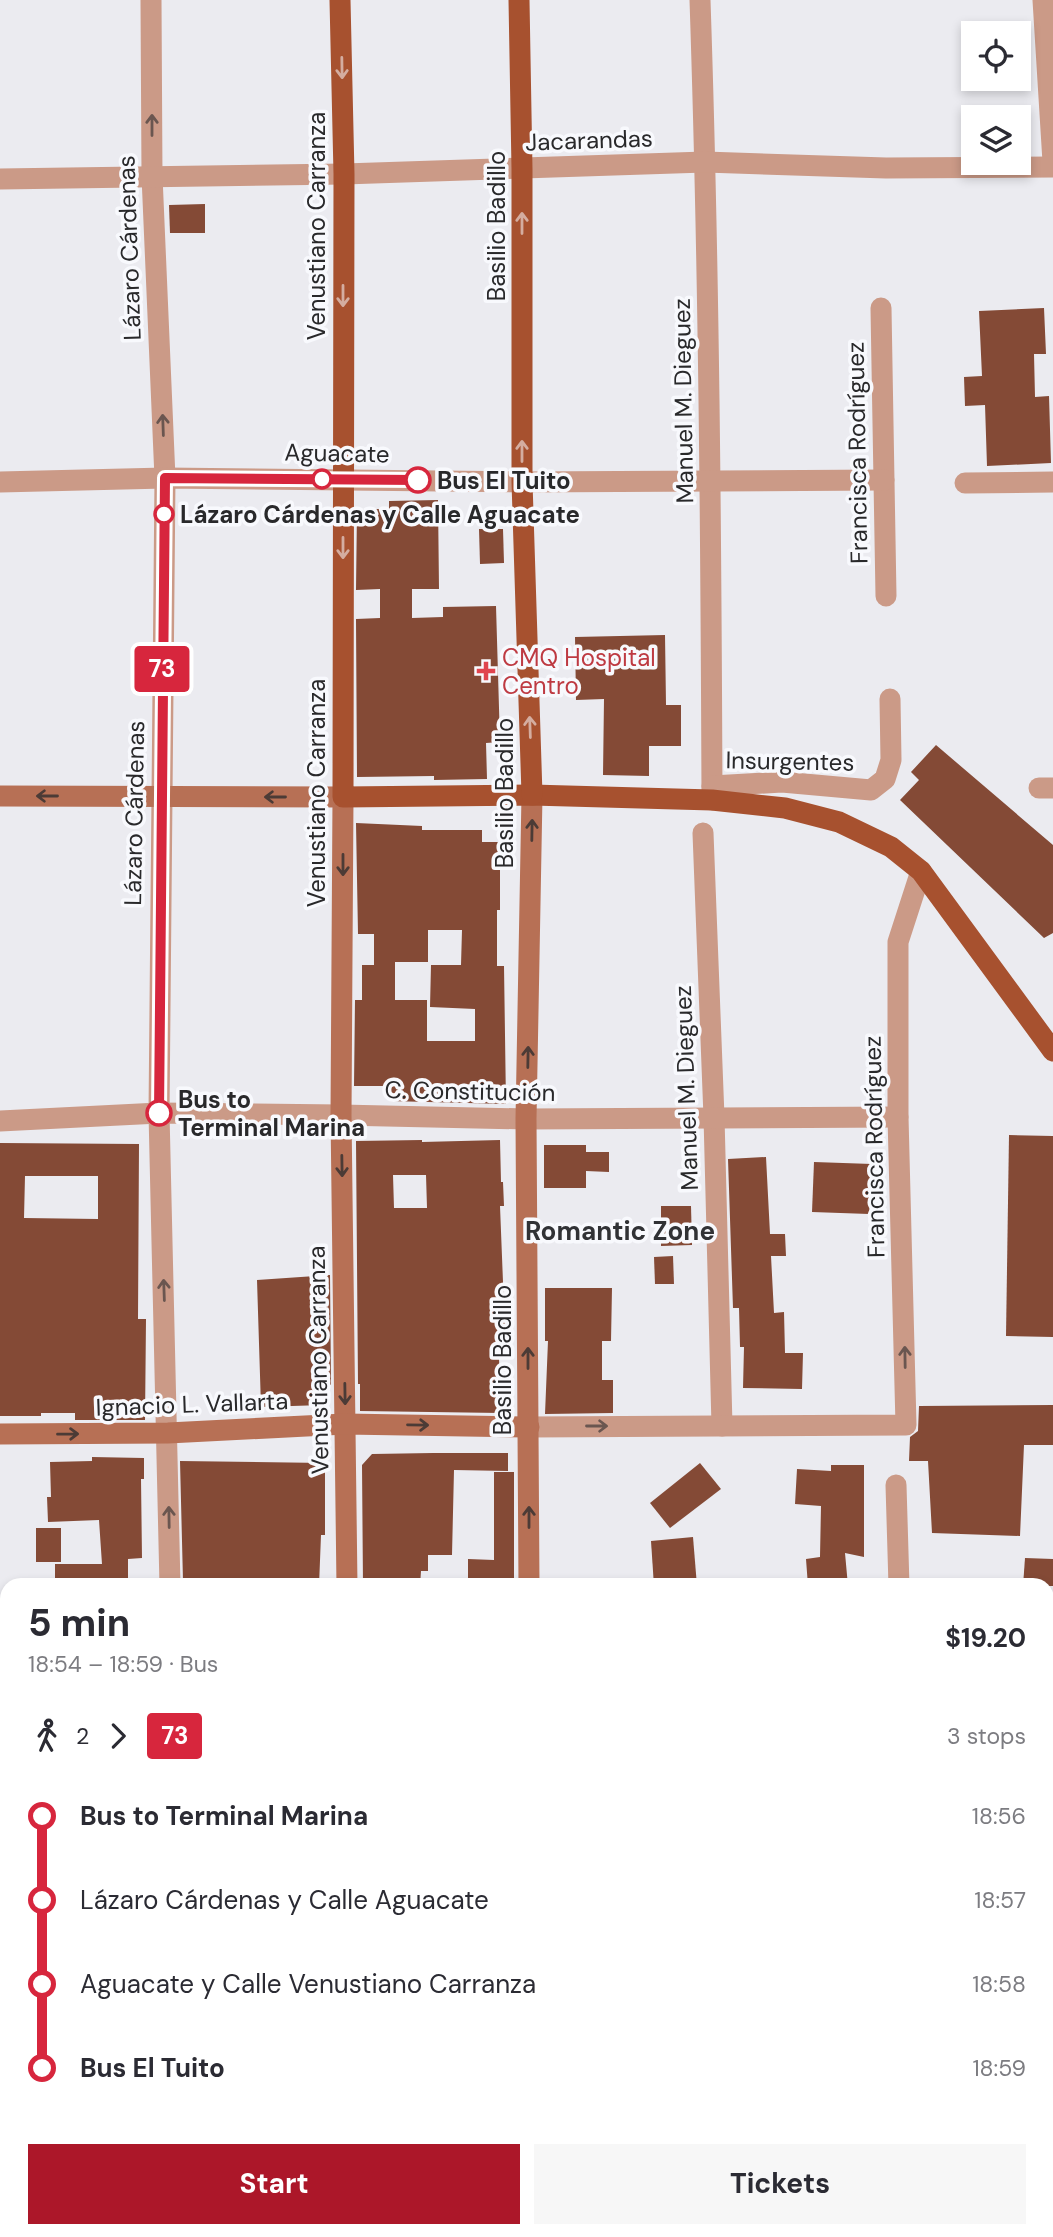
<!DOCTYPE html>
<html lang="en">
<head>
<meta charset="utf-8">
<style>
	:root { --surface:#fff; --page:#f7f7f7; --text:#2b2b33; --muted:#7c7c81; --accent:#ac1729 }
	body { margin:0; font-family:"DM Sans",sans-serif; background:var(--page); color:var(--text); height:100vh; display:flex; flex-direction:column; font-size:26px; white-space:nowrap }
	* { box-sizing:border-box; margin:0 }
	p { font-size:23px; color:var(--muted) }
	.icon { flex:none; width:38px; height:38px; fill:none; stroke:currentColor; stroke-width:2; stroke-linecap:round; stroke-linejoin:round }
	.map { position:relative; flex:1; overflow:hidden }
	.side { position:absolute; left:0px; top:1578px; width:1054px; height:660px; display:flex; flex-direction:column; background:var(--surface); border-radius:21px 21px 0 0; box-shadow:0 4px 10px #0003 }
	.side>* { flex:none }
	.badge { padding:0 14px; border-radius:5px; font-size:24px; line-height:46px }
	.tools { position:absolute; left:961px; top:21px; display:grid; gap:14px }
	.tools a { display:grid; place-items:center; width:70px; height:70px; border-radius:0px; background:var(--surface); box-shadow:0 4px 10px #0003; font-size:35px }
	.map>.badge { position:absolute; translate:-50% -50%; box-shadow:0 0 0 4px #fff }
	.legs { display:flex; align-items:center; gap:10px; height:77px; padding:0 28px; font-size:23px }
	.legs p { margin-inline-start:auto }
	.head { display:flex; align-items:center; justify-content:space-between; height:119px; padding:0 28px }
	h1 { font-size:38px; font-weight:700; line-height:52px }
	.action { display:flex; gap:14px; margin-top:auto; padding:14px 28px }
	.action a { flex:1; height:80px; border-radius:0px; background:var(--accent); color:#fff; font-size:28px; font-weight:700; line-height:80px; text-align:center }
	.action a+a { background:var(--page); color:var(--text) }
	ul { padding:0 28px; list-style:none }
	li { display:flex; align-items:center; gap:24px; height:84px; font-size:26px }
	li i { display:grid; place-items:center; width:10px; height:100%; margin:0 9px; background:currentColor }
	li i::after { content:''; width:18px; height:18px; margin:-9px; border:5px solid; border-radius:50%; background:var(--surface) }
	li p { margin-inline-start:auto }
	li:first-child i { background:linear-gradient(#0000 50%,currentColor 0) }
	li:last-child i { background:linear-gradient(currentColor 50%,#0000 0) }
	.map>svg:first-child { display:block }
	.sand { fill:#ece2bd }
	.water { fill:#6eb8d5 }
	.building { fill:#844a36; fill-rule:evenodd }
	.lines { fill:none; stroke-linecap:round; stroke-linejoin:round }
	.street { stroke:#cb9a87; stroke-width:21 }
	.secondary { stroke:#b77055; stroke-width:21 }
	.primary { stroke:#a7512f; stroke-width:21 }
	.oneway { stroke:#d4ada0 }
	.oneway2 { stroke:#6a5650 }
	.oneway3 { stroke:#4c3b36 }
	.line-1-casing { stroke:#fff; stroke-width:16 }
	.line-1 { stroke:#d7263d; stroke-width:10 }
	.stop-1-dot { fill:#fff; stroke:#d7263d; stroke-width:3.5 }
	.health-dot { fill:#e0444e; stroke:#f8f9fd; stroke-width:2.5 }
	.labels { text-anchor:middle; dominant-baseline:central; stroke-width:7; stroke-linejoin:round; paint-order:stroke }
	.street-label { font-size:24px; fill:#29292b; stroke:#f8f9fd }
	.stop-label { font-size:24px; font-weight:bold; fill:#29292b; stroke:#f8f9fd; text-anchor:start }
	.health-label { font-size:24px; fill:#be3a42; stroke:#f8f9fd; text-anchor:start }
	.neighbourhood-label { font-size:26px; font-weight:bold; fill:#313235; stroke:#f8f9fd }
</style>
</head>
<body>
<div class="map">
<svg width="1053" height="2237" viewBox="0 0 1053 2237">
	<rect width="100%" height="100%" fill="#ebebf0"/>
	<g class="sand">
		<polygon points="0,2092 7,2094 7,2181 0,2180"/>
		<polygon points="236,2231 502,2231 510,2237 255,2237"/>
	</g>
	<polygon class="water" points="0,2180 7,2181 7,2231 236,2231 255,2237 0,2237"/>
	<g class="building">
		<polygon points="205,204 205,233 170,233 169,205"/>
		<polygon points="1044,308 1046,354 1034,354 1035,397 1049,396 1051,463 987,466 985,405 965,406 964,377 982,376 979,311"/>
		<polygon points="438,500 439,589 412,589 412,618 443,617 443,607 496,606 500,742 486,743 487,779 434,780 434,776 357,777 356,619 380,618 380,589 356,590 357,509 389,509 389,501"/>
		<polygon points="479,529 503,529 504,563 480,564"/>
		<polygon points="665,635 666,705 681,705 681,746 649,746 649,776 603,775 604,699 576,700 575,637"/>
		<polygon points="936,745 1053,845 1053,933 1044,938 900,800 919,780 911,772"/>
		<path d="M356 823 422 826V830H482V842H500V910H497V966H504L506 1104 389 1101V1086H354L355 1000H362V965H374V934H358ZM428 930H462L461 965H431L430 1007 475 1009V1041H427V1000H395V962H428Z"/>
		<polygon points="1009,1135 1053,1136 1053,1337 1006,1336"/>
		<path d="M422 1140V1142L500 1140 501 1182H503L504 1206H500L506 1358H499L501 1413 360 1411V1384H358L356 1141ZM393 1175H426L427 1208H394Z"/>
		<path d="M0 1143 139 1144 138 1319H146L145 1420H75V1413H41V1416H0ZM25 1176H98V1219L24 1218Z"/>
		<polygon points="544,1145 586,1145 586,1152 609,1152 609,1172 586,1171 586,1188 544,1188"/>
		<polygon points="766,1157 770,1234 785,1234 786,1256 771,1256 774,1313 784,1312 785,1353 803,1353 802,1389 743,1388 744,1347 740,1347 739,1308 733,1308 728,1159"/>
		<polygon points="814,1162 872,1164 869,1214 812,1212"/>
		<polygon points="661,1206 691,1206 692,1245 661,1246"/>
		<polygon points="673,1256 674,1284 655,1284 654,1257"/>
		<polygon points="330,1275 331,1385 323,1385 323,1405 261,1407 257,1280"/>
		<polygon points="545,1288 612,1288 611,1341 602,1341 602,1380 613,1380 613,1413 545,1414 548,1341 545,1341"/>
		<polygon points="1053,1405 1053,1445 1024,1445 1020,1536 932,1533 928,1461 909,1461 910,1437 918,1431 919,1406"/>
		<polygon points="433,1453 508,1453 508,1471 454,1470 452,1555 428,1555 428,1571 421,1571 420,1586 363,1586 362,1465 372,1454"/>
		<polygon points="92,1457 144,1458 144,1479 141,1479 142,1558 128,1559 128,1581 121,1581 121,1586 55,1586 55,1564 102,1564 99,1520 48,1522 47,1497 51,1497 50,1462 92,1461"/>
		<polygon points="180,1461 325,1463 325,1535 321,1535 319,1586 283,1586 283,1581 183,1581"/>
		<polygon points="700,1463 721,1489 670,1528 650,1503"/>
		<polygon points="831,1465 864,1465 864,1557 845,1553 848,1586 808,1586 806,1559 820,1557 821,1506 795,1504 797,1469 831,1471"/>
		<polygon points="494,1472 514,1472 514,1586 492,1586 492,1581 468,1581 468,1559 494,1560"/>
		<rect x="36" y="1528" width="25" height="34"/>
		<polygon points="693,1537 697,1586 654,1586 651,1541"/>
		<polygon points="1025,1558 1053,1559 1053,1586 1023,1586"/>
	</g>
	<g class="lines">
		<g class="street">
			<polyline points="151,0 152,176 165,478 159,1113 170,1586"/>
			<path d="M700 0C709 267 711 534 712 800"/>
			<polyline points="1043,0 1053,162"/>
			<polyline points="0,179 344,174 705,162 886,168 1053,167"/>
			<polyline points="881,308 886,596"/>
			<polyline points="0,482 165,478 522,482 884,480"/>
			<polyline points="965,483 1053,482"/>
			<polyline points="712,786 782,782 871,790 885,779 891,760 890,699"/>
			<polyline points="1039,788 1053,788"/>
			<polyline points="703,833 714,1117 722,1426"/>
			<polyline points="0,1121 159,1113 341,1115 526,1119 898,1117"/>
			<polyline points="529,1427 906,1425 898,1117 898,942 921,871"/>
			<polyline points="896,1485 899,1586"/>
			<polyline points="0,1735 7,1735"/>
			<polyline points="1046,1738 1053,1738"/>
			<polyline points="0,2066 7,2066"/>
			<polyline points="533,2231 533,2237"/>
			<polyline points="713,2231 713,2237"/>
			<polyline points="903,2231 903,2237"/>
		</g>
		<g class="secondary">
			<polyline points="0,796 343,797 341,1115 347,1586"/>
			<polyline points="0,1434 168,1433 345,1424 529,1427"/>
			<polyline points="529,1586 526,1119 532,795"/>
			<polyline points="1046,2043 1053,2043"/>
		</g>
		<g class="primary">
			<polyline points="340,0 344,174 343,797 532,795 712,800 785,808 839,822 891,847 921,871 1053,1051"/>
			<polyline points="519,0 522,169 522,482 532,795"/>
		</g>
	</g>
	<defs><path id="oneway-shaft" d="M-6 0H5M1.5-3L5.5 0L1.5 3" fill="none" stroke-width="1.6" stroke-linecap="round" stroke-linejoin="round" transform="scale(1.75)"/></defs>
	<g class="oneway">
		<use href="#oneway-shaft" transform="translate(342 68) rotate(89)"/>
		<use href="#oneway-shaft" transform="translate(522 223) rotate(-90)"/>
		<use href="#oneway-shaft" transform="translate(343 296) rotate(90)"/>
		<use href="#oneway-shaft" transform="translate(522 451) rotate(-90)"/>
		<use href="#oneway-shaft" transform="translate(343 548) rotate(90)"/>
		<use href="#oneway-shaft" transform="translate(530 727) rotate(-92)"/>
	</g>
	<g class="oneway2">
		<use href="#oneway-shaft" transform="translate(152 125) rotate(-90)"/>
		<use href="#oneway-shaft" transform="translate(163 425) rotate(-92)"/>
		<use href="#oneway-shaft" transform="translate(164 1290) rotate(-92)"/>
		<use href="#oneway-shaft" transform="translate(905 1357) rotate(-91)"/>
		<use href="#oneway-shaft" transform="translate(597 1426)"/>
		<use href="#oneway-shaft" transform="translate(169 1517) rotate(-91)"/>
	</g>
	<g class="oneway3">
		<use href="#oneway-shaft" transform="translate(47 796) rotate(-180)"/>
		<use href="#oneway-shaft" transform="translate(275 797) rotate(180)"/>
		<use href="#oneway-shaft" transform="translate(532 830) rotate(-89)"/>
		<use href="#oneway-shaft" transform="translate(343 865) rotate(90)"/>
		<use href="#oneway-shaft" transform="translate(528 1057) rotate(-89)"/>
		<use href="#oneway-shaft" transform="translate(342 1166) rotate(89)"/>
		<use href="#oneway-shaft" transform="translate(528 1358) rotate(-90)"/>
		<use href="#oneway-shaft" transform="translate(345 1394) rotate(89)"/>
		<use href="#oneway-shaft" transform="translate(418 1425) rotate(1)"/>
		<use href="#oneway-shaft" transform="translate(68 1434) rotate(-1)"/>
		<use href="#oneway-shaft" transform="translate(529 1517) rotate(-90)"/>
	</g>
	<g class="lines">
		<defs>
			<polyline id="line-1" points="159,1113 165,478 418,480"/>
		</defs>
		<use href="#line-1" class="line-1-casing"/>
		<use href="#line-1" class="line-1"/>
	</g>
	<g class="stop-1-dot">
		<circle cx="322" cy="479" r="9"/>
		<circle cx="418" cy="480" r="12"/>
		<circle cx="164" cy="514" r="9"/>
		<circle cx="159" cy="1113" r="12"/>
	</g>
	<path class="health-dot" d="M482.5 660.5h7v7h7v7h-7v7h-7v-7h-7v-7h7z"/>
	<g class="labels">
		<g class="street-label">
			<text transform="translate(589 140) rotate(-2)">Jacarandas</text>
			<text transform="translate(316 226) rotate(-90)">Venustiano Carranza</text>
			<text transform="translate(496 226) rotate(-90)">Basilio Badillo</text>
			<text transform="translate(129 248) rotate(-92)">Lázaro Cárdenas</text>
			<text transform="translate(683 401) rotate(-91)">Manuel M. Dieguez</text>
			<text transform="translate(337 453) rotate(1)">Aguacate</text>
			<text transform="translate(857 453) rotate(-91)">Francisca Rodríguez</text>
			<text transform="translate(790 761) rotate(1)">Insurgentes</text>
			<text transform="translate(316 793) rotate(-90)">Venustiano Carranza</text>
			<text transform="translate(504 793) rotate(-90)">Basilio Badillo</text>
			<text transform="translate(134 813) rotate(-89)">Lázaro Cárdenas</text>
			<text transform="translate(686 1088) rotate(-92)">Manuel M. Dieguez</text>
			<text transform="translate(470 1091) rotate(1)">C. Constitución</text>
			<text transform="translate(874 1147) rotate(-91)">Francisca Rodríguez</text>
			<text transform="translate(318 1360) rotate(-91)">Venustiano Carranza</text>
			<text transform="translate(502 1360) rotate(-90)">Basilio Badillo</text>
			<text transform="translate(192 1404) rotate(-2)">Ignacio L. Vallarta</text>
		</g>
		<g class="stop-label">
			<text x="437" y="480">Bus El Tuito</text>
			<text x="180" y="514">Lázaro Cárdenas y Calle Aguacate</text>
			<text x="178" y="1099">Bus to<tspan x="178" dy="28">Terminal Marina</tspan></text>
		</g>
		<g class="health-label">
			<text x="502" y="657">CMQ Hospital<tspan x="502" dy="28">Centro</tspan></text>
		</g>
		<g class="neighbourhood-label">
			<text x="620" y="1231">Romantic Zone</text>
		</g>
	</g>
</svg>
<div class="tools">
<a><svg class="icon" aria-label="locate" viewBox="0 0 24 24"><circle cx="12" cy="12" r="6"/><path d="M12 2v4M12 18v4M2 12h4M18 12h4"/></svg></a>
<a><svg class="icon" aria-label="layers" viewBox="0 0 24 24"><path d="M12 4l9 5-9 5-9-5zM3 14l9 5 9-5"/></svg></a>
</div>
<b class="badge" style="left:162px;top:669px;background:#d7263d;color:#fff">73</b>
<section class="side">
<div class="head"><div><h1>5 min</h1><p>18:54 – 18:59 · Bus</p></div><b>$19.20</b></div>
<div class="legs"><svg class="icon" aria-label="walk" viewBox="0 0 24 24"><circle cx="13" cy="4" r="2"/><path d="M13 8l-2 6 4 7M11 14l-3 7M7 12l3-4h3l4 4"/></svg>2<svg class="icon" aria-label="forward" viewBox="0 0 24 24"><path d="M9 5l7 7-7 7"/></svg><b class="badge" style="background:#d7263d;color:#fff">73</b><p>3 stops</p></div>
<ul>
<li><i style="color:#d7263d"></i><b>Bus to Terminal Marina</b><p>18:56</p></li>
<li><i style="color:#d7263d"></i><span>Lázaro Cárdenas y Calle Aguacate</span><p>18:57</p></li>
<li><i style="color:#d7263d"></i><span>Aguacate y Calle Venustiano Carranza</span><p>18:58</p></li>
<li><i style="color:#d7263d"></i><b>Bus El Tuito</b><p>18:59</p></li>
</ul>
<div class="action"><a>Start</a><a>Tickets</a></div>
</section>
</div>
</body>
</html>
